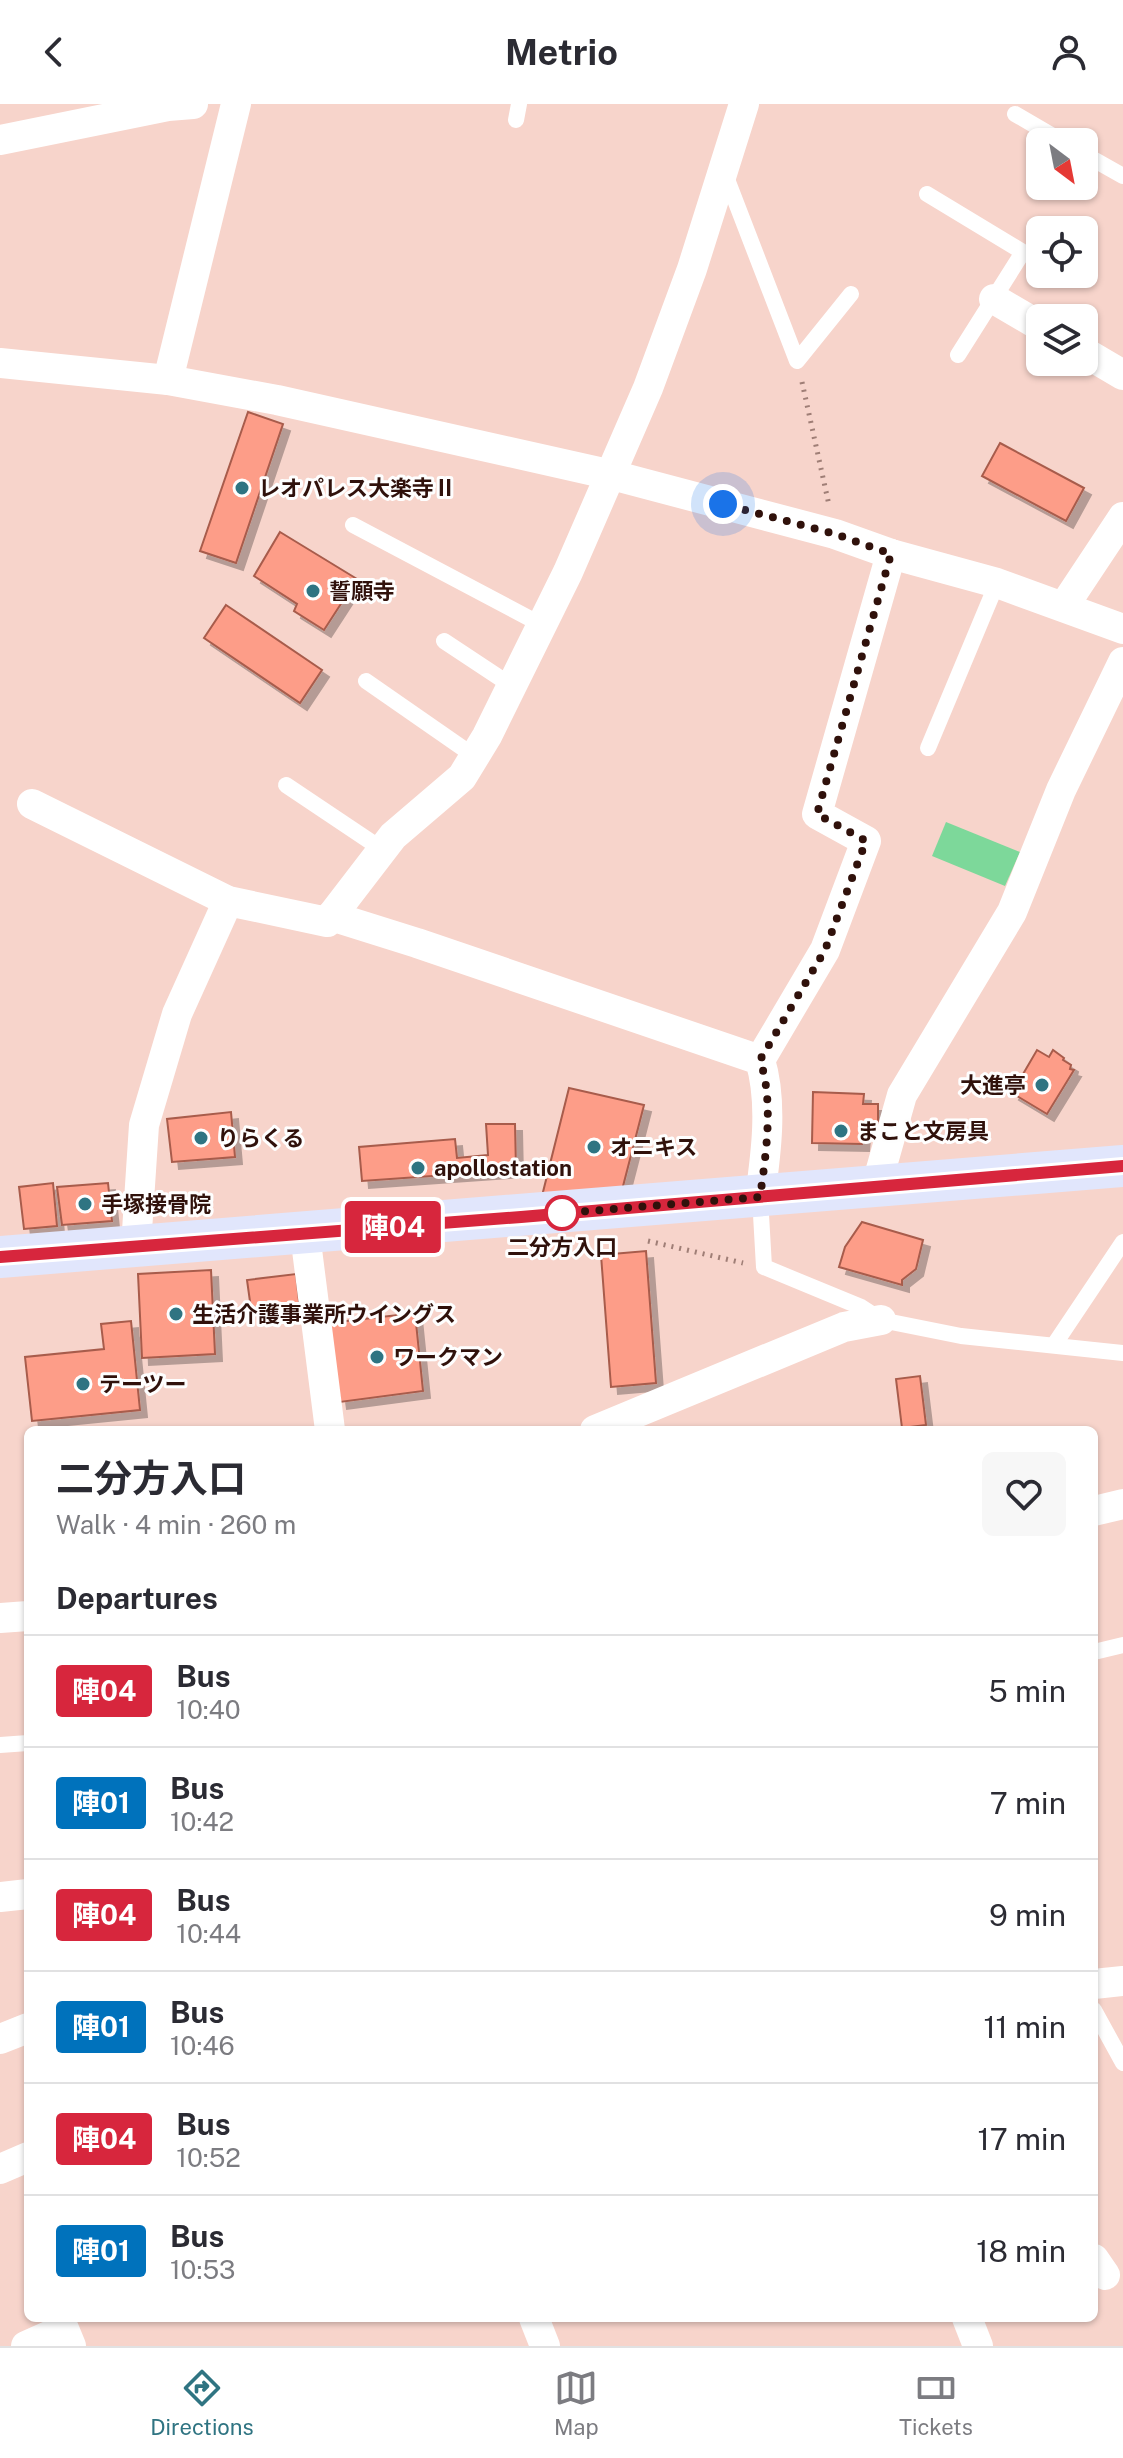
<!DOCTYPE html>
<html lang="en">
<head>
<meta charset="utf-8">
<style>
	:root { --surface:#fff; --page:#f7f7f7; --text:#2b2b33; --muted:#7c7c81; --line:#e1e1e2; --accent:#2f7482 }
	body { margin:0; font-family:"Public Sans","Noto Sans JP",sans-serif; background:var(--page); color:var(--text); height:100vh; display:flex; flex-direction:column; font-size:30px; white-space:nowrap }
	* { box-sizing:border-box; margin:0 }
	p { font-size:26px; color:var(--muted) }
	.icon { flex:none; width:44px; height:44px; fill:none; stroke:currentColor; stroke-width:2; stroke-linecap:round; stroke-linejoin:round }
	.map { position:relative; flex:1; overflow:hidden }
	.sheet { position:absolute; left:24px; top:1322px; width:1074px; height:896px; display:flex; flex-direction:column; background:var(--surface); border-radius:12px; box-shadow:0 2px 6px #0004 }
	.sheet>* { flex:none }
	.badge { padding:0 16px; border-radius:6px; font-size:28px; line-height:52px }
	.needle { width:52px; rotate:148deg }
	.buttons { position:absolute; left:1026px; top:24px; display:grid; gap:16px }
	.buttons a { display:grid; place-items:center; width:72px; height:72px; border-radius:12px; background:var(--surface); box-shadow:0 2px 6px #0004; font-size:40px }
	.you { position:absolute; width:40px; height:40px; margin:-20px; border:6px solid #fff; border-radius:50%; background:#1a73e8; box-shadow:0 0 0 12px #1a73e833 }
	.map>.badge { position:absolute; translate:-50% -50%; box-shadow:0 0 0 4px #fff }
	h2 { padding:0 32px; font-size:30px; line-height:72px }
	.round { display:grid; place-items:center; flex:none; width:84px; height:84px; border-radius:12px; background:var(--page) }
	.head { display:flex; align-items:center; justify-content:space-between; height:136px; padding:0 32px }
	h1 { font-size:38px; font-weight:700; line-height:60px }
	ul { padding:0; list-style:none }
	li { display:flex; align-items:center; gap:24px; height:112px; padding:0 32px; border-top:2px solid var(--line) }
	li div { flex:1 }
	li b { display:block; font-size:30px }
	li em { font-style:normal }
	li .badge { min-width:88px; font-weight:700; text-align:center }
	header { display:flex; justify-content:space-between; align-items:center; height:104px; padding:0 32px; background:var(--surface); font-size:36px; font-weight:700 }
	.menu { display:flex; justify-content:space-around; align-items:center; height:112px; border-top:2px solid var(--line); background:var(--surface); font-size:22px; color:var(--muted) }
	.menu a { display:grid; justify-items:center; gap:4px }
	.menu .selected { color:var(--accent) }
	.map>svg:first-child { display:block }
	.green { fill:#7dd89a }
	.building { fill:#fd9d88; stroke:#a85c4c; stroke-width:2; filter:url(#shadow) }
	.lines { fill:none; stroke-linecap:round; stroke-linejoin:round }
	.path { stroke:#9f7e76; stroke-width:5; stroke-dasharray:2 6; stroke-linecap:butt }
	.lane { stroke:#fff; stroke-width:16 }
	.street { stroke:#fff; stroke-width:30 }
	.secondary { stroke:#e1e6fc; stroke-width:42 }
	.line-casing { stroke:#fff; stroke-width:18 }
	.line { stroke:#d7263d; stroke-width:12 }
	.walk { stroke:#30110b; stroke-width:8; stroke-dasharray:0 14.4 }
	.poi-dot { fill:#2f7482; stroke:#fefefe; stroke-width:3 }
	.stop-dot { fill:#fff; stroke:#d7263d; stroke-width:4 }
	.labels { text-anchor:middle; dominant-baseline:central; stroke-width:6; stroke-linejoin:round; paint-order:stroke }
	.poi-label { font-size:22px; font-weight:bold; fill:#30110b; stroke:#fefefe; text-anchor:start }
	.stop-label { font-size:22px; font-weight:bold; fill:#30110b; stroke:#fefefe }
</style>
</head>
<body>
<header><svg class="icon" aria-label="back" viewBox="0 0 24 24"><path d="M15 5l-7 7 7 7"/></svg>Metrio<svg class="icon" aria-label="person" viewBox="0 0 24 24"><circle cx="12" cy="8" r="4"/><path d="M4 21q1-7 8-7t8 7"/></svg></header>
<div class="map">
<svg width="1123" height="2242" viewBox="0 0 1123 2242">
	<defs>
		<filter id="shadow"><feDropShadow dx="7" dy="7" stdDeviation="0" flood-color="#0004"/></filter>
	</defs>
	<rect width="100%" height="100%" fill="#f7d4cb"/>
	<polygon class="green" points="946,718 1020,748 1005,782 932,752"/>
	<g class="building">
		<polygon points="248,308 283,320 236,459 200,447"/>
		<polygon points="1000,339 1084,384 1066,417 982,372"/>
		<polygon points="280,428 357,475 324,526 294,507 297,500 254,472"/>
		<polygon points="226,501 322,566 300,599 204,534"/>
		<polygon points="1037,946 1049,953 1053,946 1064,954 1063,956 1071,961 1070,965 1074,966 1047,1010 1012,989"/>
		<polygon points="569,984 644,1001 622,1086 542,1092"/>
		<polygon points="813,988 864,990 863,1000 878,1000 878,1019 871,1028 863,1028 862,1040 812,1039"/>
		<polygon points="231,1008 235,1053 172,1058 167,1015"/>
		<polygon points="486,1020 515,1020 516,1066 362,1077 359,1043 455,1035 457,1054 488,1051"/>
		<polygon points="53,1079 57,1122 24,1125 19,1083"/>
		<polygon points="108,1079 112,1117 62,1121 57,1083"/>
		<polygon points="862,1118 923,1136 916,1165 902,1176 902,1181 839,1163 845,1143"/>
		<polygon points="646,1147 656,1279 611,1283 601,1151"/>
		<polygon points="211,1166 215,1250 142,1254 138,1170"/>
		<polygon points="296,1170 300,1206 252,1212 247,1176"/>
		<polygon points="415,1209 423,1287 340,1298 329,1219"/>
		<polygon points="131,1217 140,1306 32,1317 25,1253 104,1245 101,1220"/>
		<polygon points="920,1272 926,1321 902,1324 896,1275"/>
	</g>
	<g class="lines">
		<g class="path">
			<polyline points="802,278 829,401"/>
			<polyline points="648,1137 743,1159"/>
		</g>
		<g class="lane">
			<polyline points="1015,10 1063,38"/>
			<polyline points="516,16 519,0"/>
			<polyline points="1084,50 1123,72"/>
			<polyline points="725,70 797,257 851,190"/>
			<polyline points="927,90 1023,148 958,251"/>
			<polyline points="353,421 542,521"/>
			<polyline points="444,537 512,582"/>
			<polyline points="366,577 474,652"/>
			<polyline points="928,644 997,479"/>
			<polyline points="286,681 383,746"/>
			<polyline points="760,1093 764,1163 861,1203 881,1216 961,1232 1123,1249"/>
			<polyline points="1054,1241 1123,1138"/>
			<polyline points="1094,1548 1123,1541"/>
			<polyline points="0,1641 28,1639"/>
			<polyline points="1094,1906 1123,1959"/>
		</g>
		<g class="street">
			<polyline points="0,36 168,2 193,0"/>
			<polyline points="994,195 1040,222"/>
			<polyline points="1084,248 1123,271"/>
			<polyline points="0,259 168,276 277,296 612,371 835,430 891,450 997,479 1123,525"/>
			<polyline points="168,276 236,0"/>
			<polyline points="1064,502 1123,413"/>
			<polyline points="32,700 228,797 327,818 393,732 462,673 487,632 568,468 648,284 692,165 744,0"/>
			<path d="M331 812 417 839 760 956C773 998 766 1050 760 1093"/>
			<polyline points="760,956 825,846 866,737 817,710 891,450"/>
			<polyline points="876,1083 902,991 1012,808 1061,686 1123,558"/>
			<polyline points="305,1130 330,1326"/>
			<polyline points="136,1142 144,1021 177,910 228,797"/>
			<polyline points="595,1326 844,1223 881,1216"/>
			<polyline points="1094,1407 1123,1400"/>
			<polyline points="0,1514 28,1512"/>
			<polyline points="0,1793 28,1790"/>
			<polyline points="1094,1880 1123,1877"/>
			<polyline points="0,1935 28,1924"/>
			<polyline points="0,2065 28,2053"/>
			<polyline points="1094,2155 1105,2171"/>
			<polyline points="534,2214 545,2242"/>
			<polyline points="967,2214 978,2242"/>
			<polyline points="26,2242 64,2225 71,2242"/>
		</g>
		<polyline class="secondary" points="0,1153 1123,1062"/>
	</g>
	<g class="lines">
		<defs>
			<polyline id="line" points="0,1153 521,1113 1123,1062"/>
		</defs>
		<use href="#line" class="line-casing"/>
		<use href="#line" class="line"/>
		<path class="walk" d="M562 1109 552 1110 760 1093C766 1050 774 998 760 956L825 846 866 737 817 710 891 450 835 430 723 400"/>
	</g>
	<g class="poi-dot">
		<circle cx="242" cy="384" r="8"/>
		<circle cx="313" cy="487" r="8"/>
		<circle cx="1042" cy="981" r="8"/>
		<circle cx="841" cy="1027" r="8"/>
		<circle cx="201" cy="1034" r="8"/>
		<circle cx="594" cy="1043" r="8"/>
		<circle cx="418" cy="1064" r="8"/>
		<circle cx="85" cy="1100" r="8"/>
		<circle cx="176" cy="1210" r="8"/>
		<circle cx="377" cy="1253" r="8"/>
		<circle cx="83" cy="1280" r="8"/>
	</g>
	<circle class="stop-dot" cx="562" cy="1109" r="16"/>
	<g class="labels">
		<g class="poi-label">
			<text x="258" y="384">レオパレス大楽寺Ⅱ</text>
			<text x="329" y="487">誓願寺</text>
			<text x="1026" y="981" text-anchor="end">大進亭</text>
			<text x="857" y="1027">まこと文房具</text>
			<text x="217" y="1034">りらくる</text>
			<text x="610" y="1043">オニキス</text>
			<text x="434" y="1064">apollostation</text>
			<text x="101" y="1100">手塚接骨院</text>
			<text x="192" y="1210">生活介護事業所ウイングス</text>
			<text x="393" y="1253">ワークマン</text>
			<text x="99" y="1280">テーツー</text>
		</g>
		<g class="stop-label">
			<text x="562" y="1143">二分方入口</text>
		</g>
	</g>
</svg>
<div class="buttons">
<a><svg class="needle" viewBox="-14 -14 28 28"><path d="M0-13l5 13h-10z" fill="#e53935"/><path d="M0 13l5-13h-10z" fill="#7c7c81"/></svg></a>
<a><svg class="icon" aria-label="locate" viewBox="0 0 24 24"><circle cx="12" cy="12" r="6"/><path d="M12 2v4M12 18v4M2 12h4M18 12h4"/></svg></a>
<a><svg class="icon" aria-label="layers" viewBox="0 0 24 24"><path d="M12 4l9 5-9 5-9-5zM3 14l9 5 9-5"/></svg></a>
</div>
<div class="you" style="left:723px;top:400px"></div>
<b class="badge" style="left:393px;top:1123px;background:#d7263d;color:#fff">陣04</b>
<section class="sheet">
<div class="head"><div><h1>二分方入口</h1><p>Walk · 4 min · 260 m</p></div><a class="round"><svg class="icon" aria-label="heart" viewBox="0 0 24 24"><path d="M12 20l-8-8c-3-5 5-10 8-4 3-6 11-1 8 4z"/></svg></a></div>
<h2>Departures</h2>
<ul>
<li><span class="badge" style="background:#d7263d;color:#fff">陣04</span><div><b>Bus</b><p>10:40</p></div><em>5 min</em></li>
<li><span class="badge" style="background:#0072bc;color:#fff">陣01</span><div><b>Bus</b><p>10:42</p></div><em>7 min</em></li>
<li><span class="badge" style="background:#d7263d;color:#fff">陣04</span><div><b>Bus</b><p>10:44</p></div><em>9 min</em></li>
<li><span class="badge" style="background:#0072bc;color:#fff">陣01</span><div><b>Bus</b><p>10:46</p></div><em>11 min</em></li>
<li><span class="badge" style="background:#d7263d;color:#fff">陣04</span><div><b>Bus</b><p>10:52</p></div><em>17 min</em></li>
<li><span class="badge" style="background:#0072bc;color:#fff">陣01</span><div><b>Bus</b><p>10:53</p></div><em>18 min</em></li>
</ul>
</section>
</div>
<nav class="menu">
<a class="selected"><svg class="icon" aria-label="directions" viewBox="0 0 24 24"><path d="M12 3l9 9-9 9-9-9zM9 14v-3h6M13 9l2 2-2 2"/></svg>Directions</a>
<a><svg class="icon" aria-label="map" viewBox="0 0 24 24"><path d="M3 6l6-2 6 2 6-2v14l-6 2-6-2-6 2zM9 4v14M15 6v14"/></svg>Map</a>
<a><svg class="icon" aria-label="tickets" viewBox="0 0 24 24"><path d="M3 7h18v10H3zM15 7v10"/></svg>Tickets</a>
</nav>
</body>
</html>
